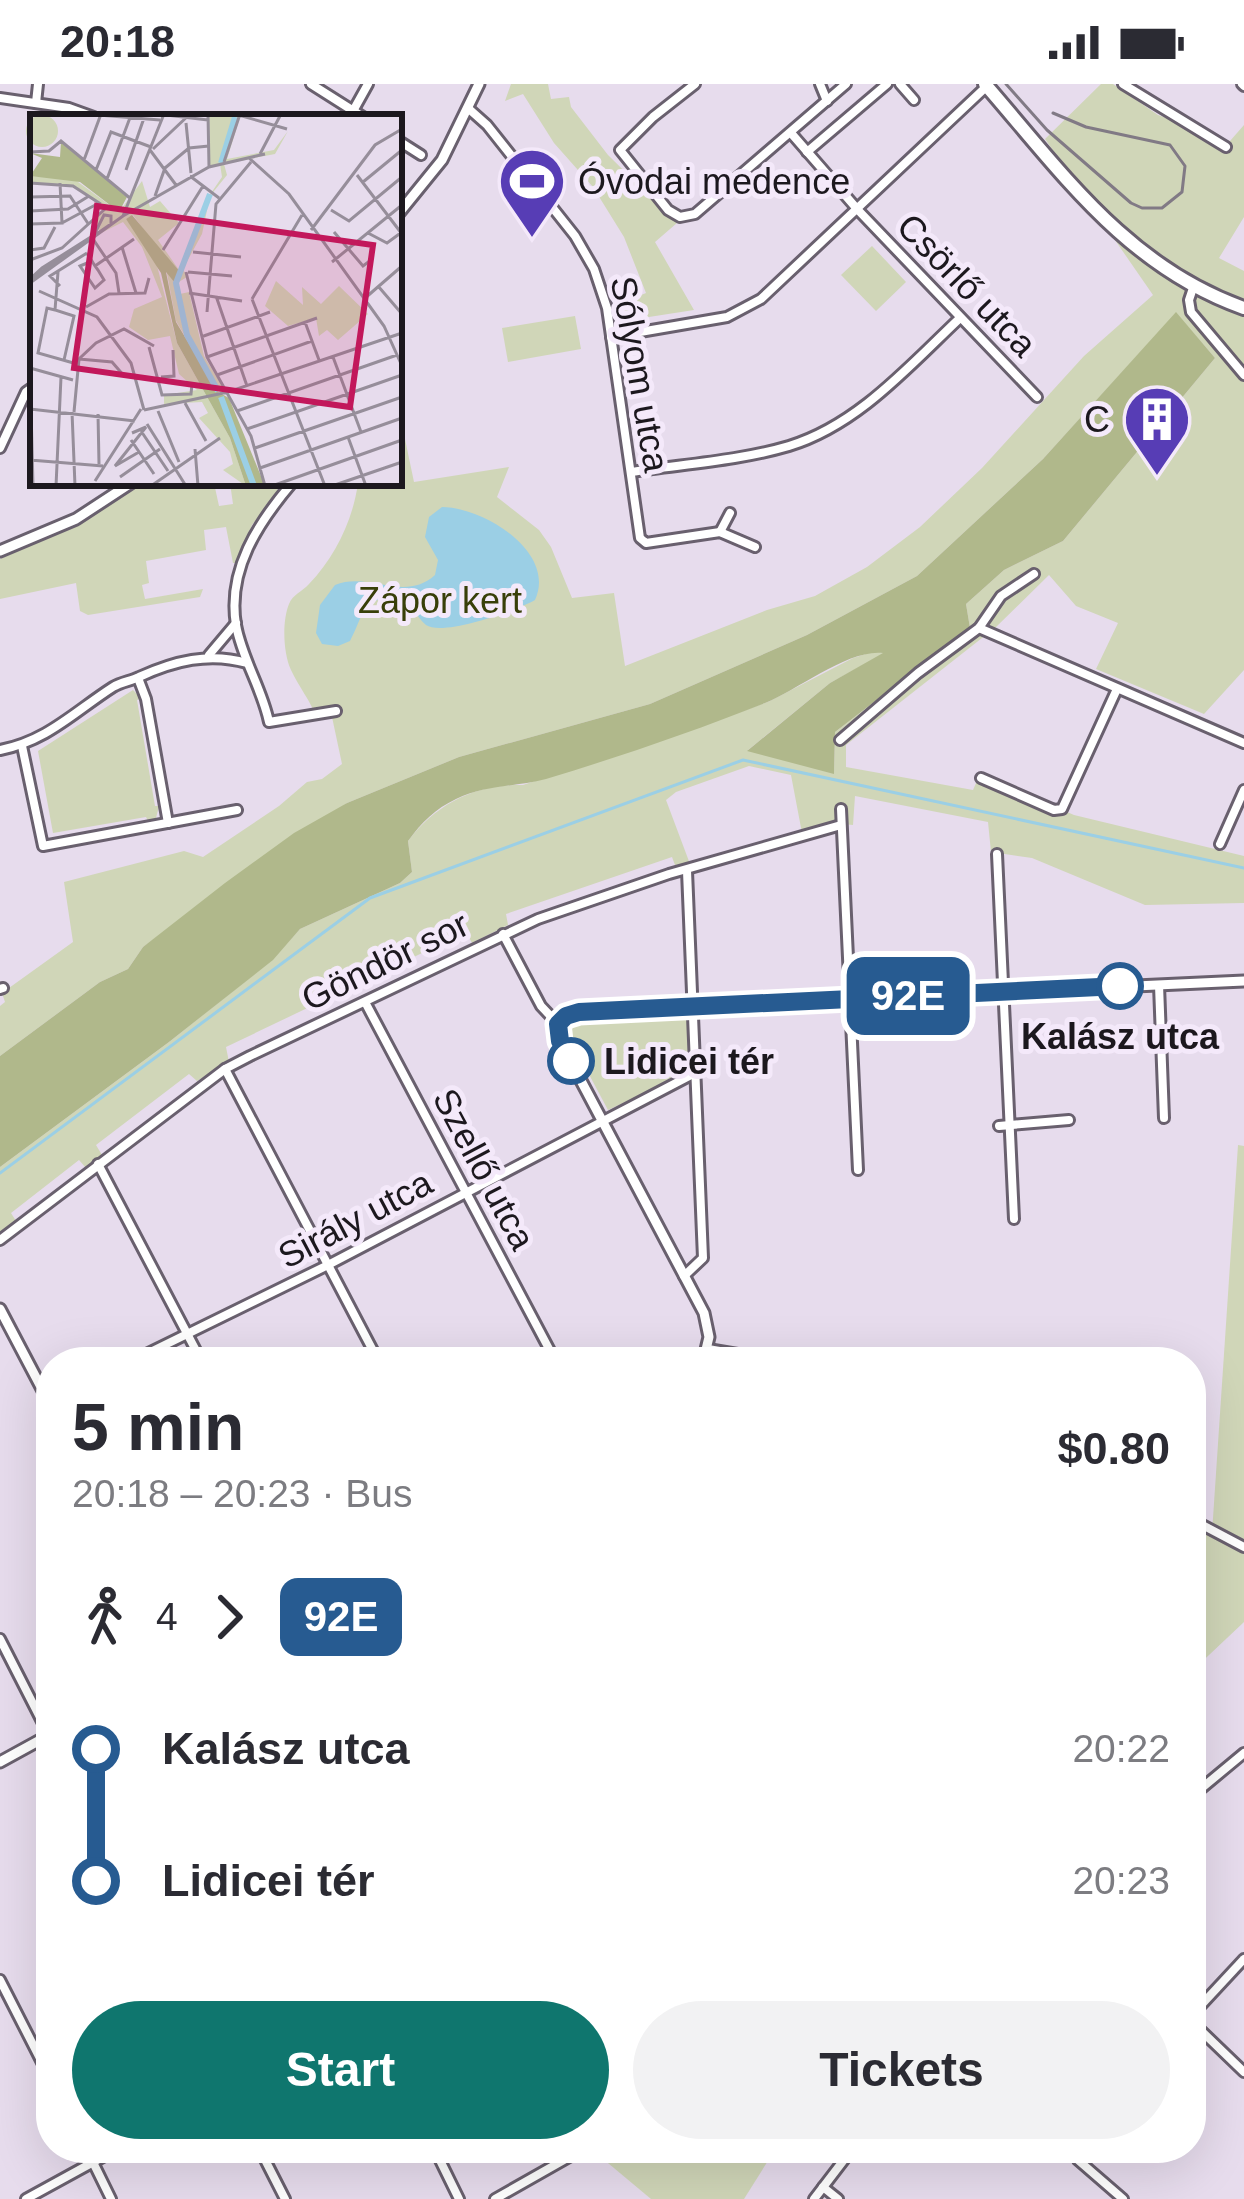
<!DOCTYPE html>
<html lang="en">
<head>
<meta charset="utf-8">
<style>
	:root { --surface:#fff; --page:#f2f2f3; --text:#2b2b33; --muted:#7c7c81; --accent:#0f766e }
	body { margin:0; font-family:Helvetica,sans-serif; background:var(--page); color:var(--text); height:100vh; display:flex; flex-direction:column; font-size:45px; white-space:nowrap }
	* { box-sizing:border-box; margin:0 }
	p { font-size:39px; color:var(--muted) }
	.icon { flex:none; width:66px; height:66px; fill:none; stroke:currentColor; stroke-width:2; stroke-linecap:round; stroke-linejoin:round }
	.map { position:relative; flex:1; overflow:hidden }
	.side { position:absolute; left:36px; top:1263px; width:1170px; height:816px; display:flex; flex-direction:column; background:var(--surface); border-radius:48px; box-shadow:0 12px 48px #0002 }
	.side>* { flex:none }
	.badge { padding:0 24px; border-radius:18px; font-size:42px; line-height:78px }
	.map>.badge { position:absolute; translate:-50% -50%; box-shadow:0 0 0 6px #fff }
	.legs { display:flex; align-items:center; gap:18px; height:132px; padding:0 36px; font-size:39px }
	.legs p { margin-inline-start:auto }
	.headline { display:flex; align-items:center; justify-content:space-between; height:204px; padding:0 36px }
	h1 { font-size:66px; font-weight:700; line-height:90px }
	.cta { display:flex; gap:24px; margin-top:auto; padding:24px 36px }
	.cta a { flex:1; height:138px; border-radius:72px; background:var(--accent); color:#fff; font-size:48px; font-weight:700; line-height:138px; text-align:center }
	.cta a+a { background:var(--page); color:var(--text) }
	ul { padding:0 36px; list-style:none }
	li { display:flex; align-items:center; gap:42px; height:132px; font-size:45px }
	li i { display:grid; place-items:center; width:18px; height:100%; margin:0 15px; background:currentColor }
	li i::after { content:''; width:30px; height:30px; margin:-15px; border:9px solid; border-radius:50%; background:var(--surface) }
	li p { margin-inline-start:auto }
	li:first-child i { background:linear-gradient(#0000 50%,currentColor 0) }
	li:last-child i { background:linear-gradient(currentColor 50%,#0000 0) }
	.status { display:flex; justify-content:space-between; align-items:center; height:84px; padding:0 60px; background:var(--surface); direction:ltr }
	.status svg { height:33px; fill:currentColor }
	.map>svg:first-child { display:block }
	.green { fill:#d0d6b8 }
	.forest { fill:#b0b88b }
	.water { fill:#9bcfe5 }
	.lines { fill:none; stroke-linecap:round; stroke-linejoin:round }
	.stream { stroke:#9bcfe5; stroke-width:3 }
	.minor-casing { stroke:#69606e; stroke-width:14 }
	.tertiary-casing { stroke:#69606e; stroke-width:15 }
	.primary-casing { stroke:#69606e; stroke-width:18 }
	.minor { stroke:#fff; stroke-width:8 }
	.tertiary { stroke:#fff; stroke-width:9 }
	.primary { stroke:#fff; stroke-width:12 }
	.tram { stroke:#817a85; stroke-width:3 }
	.line-1-casing { stroke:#fff; stroke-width:27 }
	.line-1 { stroke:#275b91; stroke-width:18 }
	.stop-1-dot { fill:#fff; stroke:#275b91; stroke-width:6 }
	.labels { text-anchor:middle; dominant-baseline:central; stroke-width:10; stroke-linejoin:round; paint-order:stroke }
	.poi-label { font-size:36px; fill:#1c181e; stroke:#f4e9fa; text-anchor:start }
	.street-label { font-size:36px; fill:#1c181e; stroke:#f4e9fa }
	.park-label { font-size:36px; fill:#383f09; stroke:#f4e9fa }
	.stop-label { font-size:36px; font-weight:bold; fill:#1c181e; stroke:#f4e9fa }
	.inset-river { fill:none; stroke:#9bcfe5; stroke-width:6 }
	.inset-road { fill:none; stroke:#968e9a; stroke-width:3 }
	.view { fill:#c2185b; fill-opacity:0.15; stroke:#c2185b; stroke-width:6 }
	.inset-edge { fill:none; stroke:#1c181e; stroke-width:6 }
</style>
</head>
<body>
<div class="status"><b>20:18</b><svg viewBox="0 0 49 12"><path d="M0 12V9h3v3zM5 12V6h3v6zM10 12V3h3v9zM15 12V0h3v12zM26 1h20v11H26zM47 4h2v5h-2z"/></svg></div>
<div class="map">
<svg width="1244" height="2115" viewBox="0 0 1244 2115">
	<rect width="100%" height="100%" fill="#e7dced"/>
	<g class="green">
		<polygon points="511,0 548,0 551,15 569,13 571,23 608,71 677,139 655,158 694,226 636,235 627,232 620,220 646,209 624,153 593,103 554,59 523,10 505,17"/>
		<path d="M1101 0H1113L1158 31 1230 57 1244 41V133L1219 174 1244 187V586L1204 630 1096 585 1118 539 1076 522 1049 491 996 543 846 661V683L973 706 980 690 1074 731 1244 772V819L1145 821 1032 774 991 768 988 738 855 712 853 741 830 739 802 749 791 691 749 682 676 708 666 716 690 780 675 781 672 773 506 830 508 841 472 859 466 848 226 963 229 978 197 997 189 990 96 1061 102 1071 86 1084 79 1076 11 1129 16 1137 0 1149V1083L169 958 272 876 300 845 400 799 412 788 408 757C437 719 476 700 523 701L715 637 770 617 853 574 875 567 885 569 830 599 748 666 834 689 835 648 970 544 966 520 1004 486 1063 457 1215 274 1176 229 1043 375 917 492 807 551 650 620 459 673 347 719 143 863 128 885 100 898 0 972V922L5 918 2 909 73 858 64 798 184 767 203 773 279 722 307 698 322 695 342 680 332 633 318 636C310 616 299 603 291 586 283 569 282 537 289 520 293 510 302 508 309 500 335 473 353 436 358 399H399V356L405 355 414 398 509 383 497 413 539 446 551 463 572 514 614 509 625 582 767 526 815 512 867 483 920 443 982 384 1084 272 1153 211 1045 55Z"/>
		<polygon points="872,162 906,198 876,227 841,191"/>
		<polygon points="575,232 581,265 508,278 502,244"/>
		<polygon points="141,399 214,399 219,422 233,420 230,399 275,399 278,407 252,441 237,479 233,479 226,443 204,446 206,466 146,477 149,499 142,501 145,515 203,505 200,513 88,531 80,527 76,499 0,515 0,475 90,434"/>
		<polygon points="133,606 141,614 137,616 155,722 159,722 156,734 149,739 146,733 53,749 38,667"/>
		<polygon points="689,927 690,988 608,1026 569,953 572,940 581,935"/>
		<polygon points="1238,1061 1244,1062 1244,1538 1191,1588 1191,1441 1212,1449"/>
		<polygon points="590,2064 776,2064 744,2115 651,2115"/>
	</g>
	<path class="forest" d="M1176 228 1215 274 1063 457 1004 486 966 520 970 544 835 648 834 690 747 667 830 599 883 569C848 565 798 606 765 619 694 647 619 673 546 695 515 703 485 701 456 715 435 725 422 738 408 757L412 788 400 799 300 845 273 876 169 958 0 1083V972L100 898 128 885 143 863 225 799 294 749 347 719 459 673 650 620 807 551 917 492 1043 375Z"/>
	<path class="water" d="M442 423C483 423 557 468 535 516 518 526 443 553 426 541 416 533 413 520 402 512 358 516 368 523 350 557L338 562 322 560 316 549 320 521 335 501C369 487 404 519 435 491L438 476 425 453 429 433Z"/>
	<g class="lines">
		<polyline class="stream" points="0,1089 370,814 743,676 1244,784"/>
		<defs>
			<g id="minor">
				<polyline points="311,0 363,33"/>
				<polyline points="695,0 653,33 620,66 668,126 680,133 695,130 846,0"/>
				<polyline points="820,0 827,17"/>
				<polyline points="900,0 914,16"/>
				<polyline points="1123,0 1226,63"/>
				<polyline points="1242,0 1244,2"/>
				<polyline points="0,14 69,24 94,33"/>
				<polyline points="36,19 38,0"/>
				<polyline points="469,25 487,41 575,152 594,185 607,224 640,454 646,459 720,448 755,463"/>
				<polyline points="353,27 368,0"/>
				<polyline points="791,49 858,126 1037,313"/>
				<polyline points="399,57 421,71"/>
				<polyline points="807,68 887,0"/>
				<polyline points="1193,204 1189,216 1191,228 1244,291"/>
				<polyline points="611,253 727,233 761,215 987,2"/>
				<polyline points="0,364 26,308 33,303"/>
				<path d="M631 388C683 380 738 377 789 362 858 341 909 282 960 234"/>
				<path d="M292 399C258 439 227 486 236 541 242 575 262 604 269 638L336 627"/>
				<polyline points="720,448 730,429"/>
				<polyline points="979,544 1244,659"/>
				<polyline points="209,571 236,539"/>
				<polyline points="138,594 146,615 168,739"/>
				<polyline points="840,656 918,589 979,544 1001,512 1034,490"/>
				<polyline points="22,662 43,762 237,726"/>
				<path d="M0 666C47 657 74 628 113 603 121 598 131 597 139 593 174 577 209 568 247 579"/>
				<polyline points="981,694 1054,726 1062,725 1117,605"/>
				<polyline points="841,725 858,1086"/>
				<polyline points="1220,760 1244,706"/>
				<polyline points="997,770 1014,1135"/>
				<polyline points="503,850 541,922 558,940"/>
				<polyline points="1159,901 1164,1034"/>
				<polyline points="0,905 3,904"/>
				<polyline points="365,918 556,1278"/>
				<polyline points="225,985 379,1278"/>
				<polyline points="999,1042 1069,1036"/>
				<polyline points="98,1080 202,1278"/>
				<polyline points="0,1156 225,985 250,972 538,835 669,790 841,741"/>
				<polyline points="684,1192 703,1174 687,787"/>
				<polyline points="708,1265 785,1278"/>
				<polyline points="130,1278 328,1181 695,989"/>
				<polyline points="1191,1435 1244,1463"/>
				<polyline points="0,1555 50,1653"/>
				<polyline points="1191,1713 1244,1669"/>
				<polyline points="0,1896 51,1996"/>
				<polyline points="1191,1932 1244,1875"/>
				<polyline points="1191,1937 1244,1988"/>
				<polyline points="86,2064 111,2115"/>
				<polyline points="259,2064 285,2115"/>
				<polyline points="434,2064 459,2115"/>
				<polyline points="1073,2064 1078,2076 1123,2115"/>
				<polyline points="823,2103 838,2115"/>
				<polyline points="26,2115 119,2064"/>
				<polyline points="495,2115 585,2064"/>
				<polyline points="814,2115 853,2064"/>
			</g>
			<g id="tertiary">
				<polyline points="399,129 442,76 479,0"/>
				<polyline points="0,467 76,435 131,399"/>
				<polyline points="0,1225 51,1322"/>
				<polyline points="703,1278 709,1253 704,1229 560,957 558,940 566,932 630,925 1244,897"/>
				<polyline points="0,1678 51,1650"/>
			</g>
			<path id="primary" d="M985 0C1063 90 1128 183 1244 224"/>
		</defs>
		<use href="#minor" class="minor-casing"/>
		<use href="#tertiary" class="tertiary-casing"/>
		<use href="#primary" class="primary-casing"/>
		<use href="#minor" class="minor"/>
		<use href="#tertiary" class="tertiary"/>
		<use href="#primary" class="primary"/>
		<polyline class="tram" points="1006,0 1047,46 1131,119 1142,124 1162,124 1182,108 1185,82 1170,61 1086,43 1053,29"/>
	</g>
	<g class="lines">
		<defs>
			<polyline id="line-1" points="571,977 560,957 558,940 566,932 579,928 1120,902"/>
		</defs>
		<use href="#line-1" class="line-1-casing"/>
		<use href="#line-1" class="line-1"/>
	</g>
	<defs>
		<symbol id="stadium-pin" viewBox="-11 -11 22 30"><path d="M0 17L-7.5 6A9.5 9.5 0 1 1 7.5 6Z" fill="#573db5" stroke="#f4e9fa"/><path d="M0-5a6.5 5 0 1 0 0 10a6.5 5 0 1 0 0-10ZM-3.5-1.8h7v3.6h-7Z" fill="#fff"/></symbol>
		<symbol id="building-pin" viewBox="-11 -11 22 30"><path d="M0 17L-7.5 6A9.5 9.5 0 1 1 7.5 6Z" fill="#573db5" stroke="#f4e9fa"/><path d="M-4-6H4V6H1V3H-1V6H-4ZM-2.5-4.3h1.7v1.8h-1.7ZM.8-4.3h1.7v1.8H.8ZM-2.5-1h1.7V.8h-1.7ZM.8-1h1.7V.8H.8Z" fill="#fff"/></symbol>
	</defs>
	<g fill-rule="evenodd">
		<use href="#stadium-pin" x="494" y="59" width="76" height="104"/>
		<use href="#building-pin" x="1119" y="297" width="76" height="104"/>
	</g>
	<g class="stop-1-dot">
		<circle cx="1120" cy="902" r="21"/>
		<circle cx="571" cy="977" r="21"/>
	</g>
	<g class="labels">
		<g class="poi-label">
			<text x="578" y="97">Óvodai medence</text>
			<text x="1110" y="335" text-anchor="end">C</text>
		</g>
		<g class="street-label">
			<text transform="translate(967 201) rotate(46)">Csörlő utca</text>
			<text transform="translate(640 290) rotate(80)">Sólyom utca</text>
			<text transform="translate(385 877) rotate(-26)">Göndör sor</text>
			<text transform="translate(484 1085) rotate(62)">Szellő utca</text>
			<text transform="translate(355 1135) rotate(-28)">Sirály utca</text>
		</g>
		<g class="park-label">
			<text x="440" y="516">Zápor kert</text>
		</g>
		<g class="stop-label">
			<text x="1120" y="952">Kalász utca</text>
			<text x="604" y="977" text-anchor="start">Lidicei tér</text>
		</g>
	</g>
	<g transform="translate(30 30)">
		<rect width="372" height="372" fill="#e7dced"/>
		<path d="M179 0H211L197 45 244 36 258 17 245 40 194 50 197 61 180 82 172 120 153 155 157 163 147 169 150 180 159 178 174 242 196 278H188L146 207 135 149 144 168 149 158 144 157 103 101 96 105 125 144 147 229 200 324 216 372 193 356 203 350 200 338 169 304 178 299 172 288 134 290V281L167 276 149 260 140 222 118 226 99 213 104 195 132 183 112 133 93 108 71 119 64 110 74 94 45 72 0 69V62L44 65 89 98 112 67 120 93 130 87 149 109 128 126 149 156 175 88 192 63 190 50 180 52ZM-4 17a16 16 0 1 1 32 0a16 16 0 1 1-32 0ZM246 167 273 191 272 173 291 190 309 172 338 200 308 226 297 216 289 222 286 204 258 212 235 192Z" fill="#d0d6b8"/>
		<path d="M31 28 97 83 89 98 50 68 0 62 12 44 0 39 30 43ZM102 101 150 158 145 169 136 158 146 208 188 278 199 284 235 372H216L200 324 147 229 131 159 96 105Z" fill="#b0b88b"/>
		<path class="inset-river" d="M191 49 205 3M180 80 146 169 157 221 188 277M191 283 224 372"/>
		<path class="inset-road" d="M56 0 130 6M178 0 179 53M205 0 257 15M136 1 178 6M156 9 161 59M123 35 160 0M120 36 146 71M0 38 19 37 31 27 101 85M230 40 251 0M219 44 259 80 354 212 372 252M54 46 71 0M194 48 210 0M66 56 81 18 121 33M96 56 114 4M327 61 372 120M160 62 189 84M77 65 101 1M333 68 372 36M0 69 43 72 69 89 32 109M125 82 135 54 159 34 179 32M0 83 40 82 59 111M301 96 319 107 372 63M0 97 38 95 59 82M93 102 179 53 235 40M0 110 32 109 30 69M281 116 345 31 372 15M304 118 333 152 341 146M338 119 357 129 372 118M63 125 86 159 89 179M92 133 106 179M0 136 14 134 25 113M133 136 173 72M163 138 211 143M57 139 65 152 68 156 74 166 65 174 50 152 62 147M0 146 32 134 75 95M302 148 372 91M65 152 104 125M28 158 25 196 44 202 34 246M156 158 177 243 221 322 235 372M158 158 202 162M0 165 12 154 64 121 74 101 81 102V110L0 166M0 169 93 102 134 0M30 172 20 162 57 139M348 172 372 200M9 177 67 203 101 249 114 296M159 179 212 187M186 182 217 272M222 185 295 372M222 185 272 101M334 185 372 152M56 193 79 180 115 179 119 164M25 196 17 194 8 239 47 250M177 198 186 90 221 48M275 208 289 246M171 223 240 198M119 233 132 281 161 280 162 270M177 243 287 204M303 243 331 318M49 245 82 248 95 263M0 254 43 266M187 261 282 227M131 263 144 262 143 236M155 289 176 327M0 295 105 307M1 295 3 372M114 296 198 278 372 219M128 297 149 348M207 297 367 241M42 298 45 372M44 298 49 245 66 229 94 215 124 232M68 300 69 350M117 310 156 372M217 315 372 261M111 317 138 357M102 319 116 313 85 352 109 338M318 323 336 372M101 326 124 360M225 334 372 283M165 335 168 372M0 346 73 352M230 354 372 304M90 363 130 335M65 367 111 295M26 372 31 263M121 372 190 324M242 372 372 326M302 372 372 348"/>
		<path class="view" d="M67 92 343 131 320 293 44 254Z"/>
		<rect width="372" height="372" class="inset-edge"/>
	</g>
</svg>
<b class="badge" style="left:908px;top:912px;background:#275b91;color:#fff">92E</b>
<section class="side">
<div class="headline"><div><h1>5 min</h1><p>20:18 – 20:23 · Bus</p></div><b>$0.80</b></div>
<div class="legs"><svg class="icon" aria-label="walk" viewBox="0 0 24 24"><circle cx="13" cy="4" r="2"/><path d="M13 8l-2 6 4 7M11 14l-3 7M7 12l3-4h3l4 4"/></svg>4<svg class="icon" aria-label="forward" viewBox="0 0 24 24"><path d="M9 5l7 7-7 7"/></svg><b class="badge" style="background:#275b91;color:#fff">92E</b></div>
<ul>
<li><i style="color:#275b91"></i><b>Kalász utca</b><p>20:22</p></li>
<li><i style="color:#275b91"></i><b>Lidicei tér</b><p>20:23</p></li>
</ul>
<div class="cta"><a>Start</a><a>Tickets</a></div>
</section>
</div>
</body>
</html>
